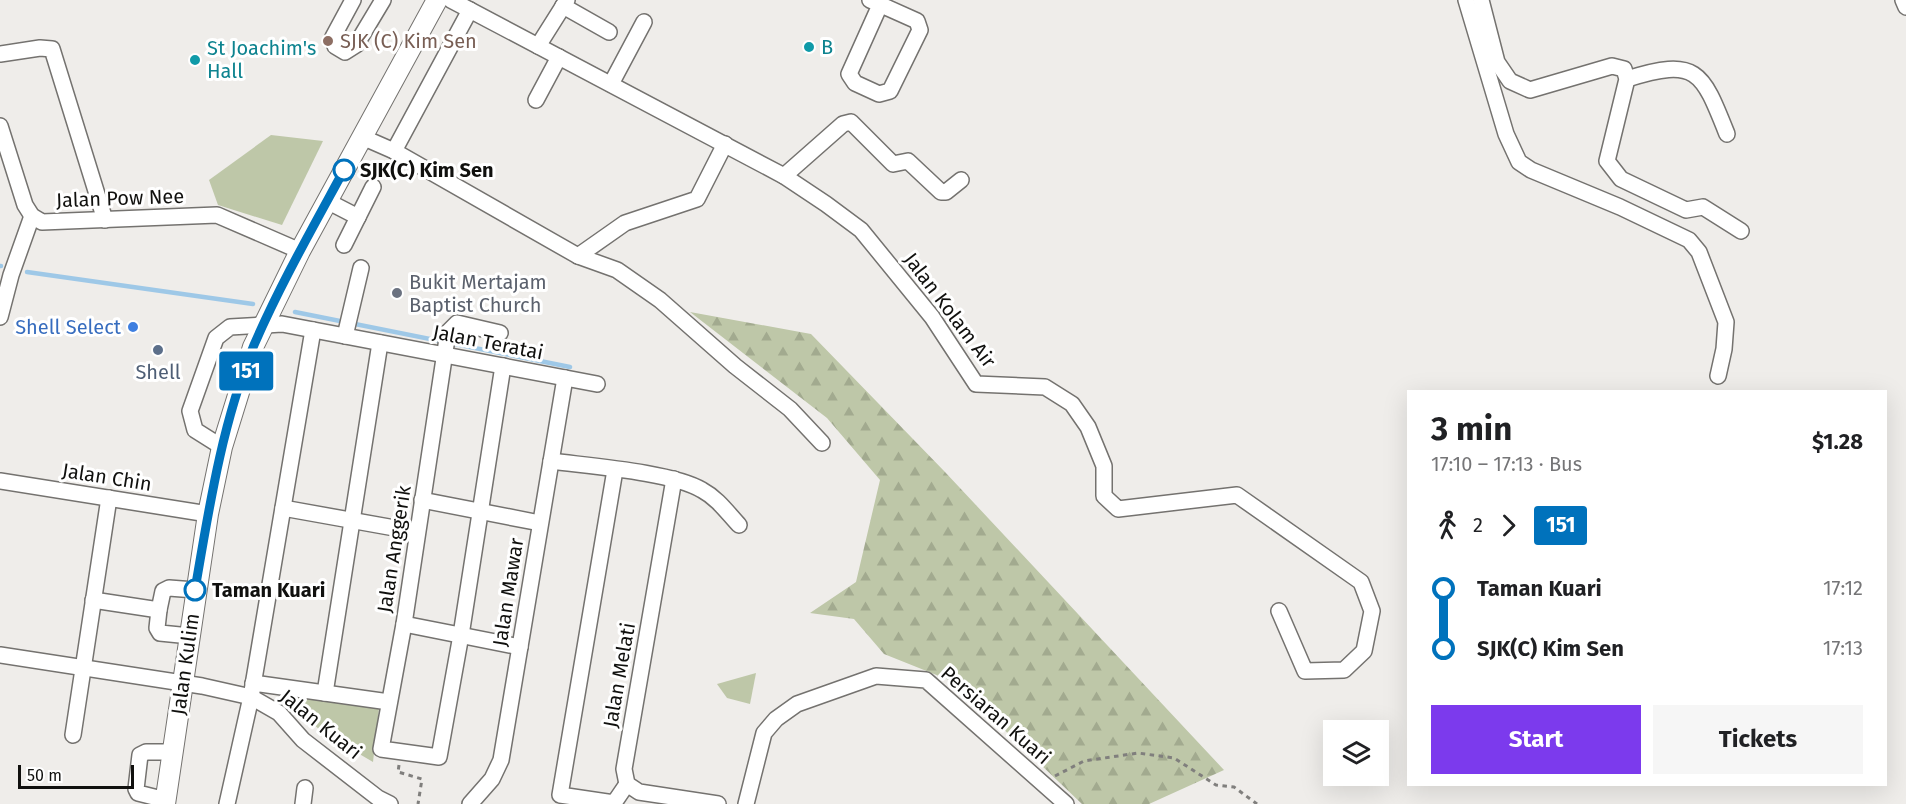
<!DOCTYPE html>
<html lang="en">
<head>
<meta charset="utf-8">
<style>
	:root { --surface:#fff; --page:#f6f6f6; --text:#202124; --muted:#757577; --accent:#7c3aed }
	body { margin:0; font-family:"Fira Sans",sans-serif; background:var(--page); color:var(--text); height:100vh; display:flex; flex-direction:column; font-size:22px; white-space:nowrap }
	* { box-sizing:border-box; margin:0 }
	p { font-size:20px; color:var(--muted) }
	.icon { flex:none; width:33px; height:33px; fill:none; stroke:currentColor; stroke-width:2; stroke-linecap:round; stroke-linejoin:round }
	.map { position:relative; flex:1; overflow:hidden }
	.drawer { position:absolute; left:1407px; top:390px; width:480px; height:396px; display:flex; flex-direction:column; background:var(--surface); border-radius:0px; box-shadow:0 6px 24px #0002 }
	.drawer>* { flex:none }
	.badge { padding:0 12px; border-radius:4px; font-size:21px; line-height:39px }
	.buttons { position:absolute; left:1323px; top:720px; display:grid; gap:12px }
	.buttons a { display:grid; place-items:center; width:66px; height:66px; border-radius:0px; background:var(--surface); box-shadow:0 6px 24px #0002; font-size:30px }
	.scale { position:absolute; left:18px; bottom:15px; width:116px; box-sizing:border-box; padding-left:6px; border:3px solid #10100e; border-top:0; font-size:16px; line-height:21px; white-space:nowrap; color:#10100e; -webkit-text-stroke:4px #fff; paint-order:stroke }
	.map>.badge { position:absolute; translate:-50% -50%; box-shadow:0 0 0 3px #fff }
	.legs { display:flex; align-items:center; gap:9px; height:66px; padding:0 24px; font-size:20px }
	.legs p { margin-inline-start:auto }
	.head { display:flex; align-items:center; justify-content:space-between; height:102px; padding:0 24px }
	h1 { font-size:33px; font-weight:700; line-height:45px }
	.action { display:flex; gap:12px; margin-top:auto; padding:12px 24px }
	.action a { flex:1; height:69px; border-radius:0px; background:var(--accent); color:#fff; font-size:24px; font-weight:700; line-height:69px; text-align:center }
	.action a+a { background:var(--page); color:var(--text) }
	ul { padding:0 24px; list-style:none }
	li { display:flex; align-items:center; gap:21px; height:60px; font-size:22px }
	li i { display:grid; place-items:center; width:9px; height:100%; margin:0 8px; background:currentColor }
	li i::after { content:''; width:15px; height:15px; margin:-8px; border:4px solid; border-radius:50%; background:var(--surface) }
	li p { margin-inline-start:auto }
	li:first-child i { background:linear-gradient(#0000 50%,currentColor 0) }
	li:last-child i { background:linear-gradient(currentColor 50%,#0000 0) }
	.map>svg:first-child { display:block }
	.green { fill:#bec7a8 }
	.forest { fill:url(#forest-firs) }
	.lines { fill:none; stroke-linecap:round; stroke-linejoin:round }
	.stream { stroke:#9ec8e7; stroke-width:4.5 }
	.minor-casing { stroke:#74726f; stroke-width:18 }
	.major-casing { stroke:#74726f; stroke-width:22 }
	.path { stroke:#807f7d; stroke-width:3; stroke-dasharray:4.5 4.5; stroke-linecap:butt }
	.minor { stroke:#fff; stroke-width:15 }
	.major { stroke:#fff; stroke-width:20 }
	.line-1-casing { stroke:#fff; stroke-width:14 }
	.line-1 { stroke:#0072bc; stroke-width:9 }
	.education-dot { fill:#8d6e63; stroke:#fff; stroke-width:2 }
	.culture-dot { fill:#0f9aa8; stroke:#fff; stroke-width:2 }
	.stop-1-dot { fill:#fff; stroke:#0072bc; stroke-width:3 }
	.worship-dot { fill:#6b7280; stroke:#fff; stroke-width:2 }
	.shop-dot { fill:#3f7fe0; stroke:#fff; stroke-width:2 }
	.service-dot { fill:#5c6f8a; stroke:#fff; stroke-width:2 }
	.labels { text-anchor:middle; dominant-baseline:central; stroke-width:6; stroke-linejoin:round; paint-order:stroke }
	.education-label { font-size:20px; fill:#785e54; stroke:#fff; text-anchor:start }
	.culture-label { font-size:20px; fill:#0d838f; stroke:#fff; text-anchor:start }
	.stop-label { font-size:20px; font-weight:bold; fill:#10100e; stroke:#fff; text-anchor:start }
	.street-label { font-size:20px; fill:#10100e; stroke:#fff }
	.worship-label { font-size:20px; fill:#5b616d; stroke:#fff; text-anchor:start }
	.shop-label { font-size:20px; fill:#366cbe; stroke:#fff; text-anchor:end }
	.service-label { font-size:20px; fill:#4e5e75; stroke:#fff }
</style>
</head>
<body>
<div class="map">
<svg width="1906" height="804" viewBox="0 0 1906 804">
	<defs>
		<pattern id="forest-firs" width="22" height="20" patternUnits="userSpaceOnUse" patternTransform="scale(1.5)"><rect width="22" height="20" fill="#bec7a8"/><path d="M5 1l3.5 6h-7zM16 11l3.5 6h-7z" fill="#a2aa8f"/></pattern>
	</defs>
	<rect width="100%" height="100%" fill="#efedea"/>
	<g class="green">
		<polygon points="271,135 323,141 282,225 218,205 209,180"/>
		<polygon points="756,673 750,704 727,698 717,684"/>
		<polygon points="278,692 379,708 373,762 322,732"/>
	</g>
	<polygon class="forest" points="690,312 811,334 945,472 1224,770 1149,804 1082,804 954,682 884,654 854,619 810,613 856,582 880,480 827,418"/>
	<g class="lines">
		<g class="stream">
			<polyline points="0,266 1,266"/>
			<polyline points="27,272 253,304"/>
			<polyline points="295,312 570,367"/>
		</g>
		<defs>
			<g id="minor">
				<polyline points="353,0 333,37 335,46 345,52 356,45 383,0"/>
				<polyline points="451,0 784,176 826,204 861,230 932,317 976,384 1045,387 1072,404 1088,427 1104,466 1104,496 1118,509 1237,495 1361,582 1372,611 1364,651 1344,670 1305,671 1279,611"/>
				<polyline points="870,0 917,21 920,30 890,91 879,94 855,83 849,74 880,5"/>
				<polyline points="1466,0 1506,134 1519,162 1531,170 1620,207 1689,240 1699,252 1726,322 1724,349 1718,376"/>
				<polyline points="1481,0 1497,62 1510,81 1530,90 1612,66 1624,69 1627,79 1607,161 1621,179 1686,210 1703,207 1741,231"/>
				<polyline points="1903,0 1906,7"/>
				<polyline points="563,6 609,32"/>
				<polyline points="538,46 567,0"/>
				<polyline points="0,54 40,48 52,49 105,220"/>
				<path d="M1627 79C1697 57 1702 71 1727 134"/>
				<polyline points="611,84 644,22"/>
				<polyline points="536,100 559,57"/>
				<polyline points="0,126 25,205 32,216 42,222 217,215 300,251"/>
				<polyline points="362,137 394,151 578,256 617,270 660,300 735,366 790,409 822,443"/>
				<polyline points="394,151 470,10"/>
				<polyline points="784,176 843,124 851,122 893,164 908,161 941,192 946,192 961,180"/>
				<polyline points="327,201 358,217"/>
				<polyline points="344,245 373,187"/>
				<polyline points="578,256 625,223 697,199 725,144"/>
				<polyline points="0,317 11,275 32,216"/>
				<polyline points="500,333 457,323 448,332 404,624 381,749 439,757 461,635 503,366"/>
				<polyline points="345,336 361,268"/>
				<polyline points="222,447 195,430 190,411 216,338 230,327 282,324 597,384"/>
				<path d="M551 461C588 466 672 472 702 490 717 498 727 512 739 525"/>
				<polyline points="615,470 560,795 614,803 627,784"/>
				<polyline points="674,479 624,769 627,784 639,792 718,804"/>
				<polyline points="0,481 208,514"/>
				<polyline points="422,500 540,523"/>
				<polyline points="283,508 417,532"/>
				<polyline points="93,600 159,610 163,591 169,588 195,590"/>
				<polyline points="159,610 157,628 160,633 190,636"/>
				<polyline points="404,624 520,647"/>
				<polyline points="0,655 202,686 251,697 279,713 303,740 378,798 390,804"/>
				<polyline points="253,683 389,702"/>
				<polyline points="325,693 380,343"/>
				<polyline points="73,735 109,498"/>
				<polyline points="166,800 138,793 136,789 140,755 146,752 173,752"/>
				<polyline points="227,804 251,697 313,330"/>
				<polyline points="303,804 305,788"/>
				<polyline points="470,804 492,779 501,760 565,378"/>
				<polyline points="746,804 764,733 776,719 797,704 876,676 926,680 1066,804"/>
			</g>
			<polyline id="major" points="165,804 208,514 222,447 253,347 300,251 437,0"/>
		</defs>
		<use href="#minor" class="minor-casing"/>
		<use href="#major" class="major-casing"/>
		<g class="path">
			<polyline points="399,765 398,772 422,779 418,804"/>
			<polyline points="1055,776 1084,761 1138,753 1174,758 1216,785 1234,787 1257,804"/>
		</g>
		<use href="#minor" class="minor"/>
		<use href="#major" class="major"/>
	</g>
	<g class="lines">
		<defs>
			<path id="line-1" d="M195 590C209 508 222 423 254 345 280 285 313 227 344 170"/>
		</defs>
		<use href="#line-1" class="line-1-casing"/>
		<use href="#line-1" class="line-1"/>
	</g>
	<circle class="education-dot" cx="328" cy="41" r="6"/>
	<g class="culture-dot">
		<circle cx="809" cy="47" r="6"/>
		<circle cx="195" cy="60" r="6"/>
	</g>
	<g class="stop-1-dot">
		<circle cx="344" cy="170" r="10"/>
		<circle cx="195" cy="590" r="10"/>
	</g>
	<circle class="worship-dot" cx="397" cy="293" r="6"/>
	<circle class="shop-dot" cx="133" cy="327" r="6"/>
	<circle class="service-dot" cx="158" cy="350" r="6"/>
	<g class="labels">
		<g class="education-label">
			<text x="340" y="41">SJK (C) Kim Sen</text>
		</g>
		<g class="culture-label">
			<text x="821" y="47">B</text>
			<text x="207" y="48">St Joachim's<tspan x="207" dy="23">Hall</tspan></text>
		</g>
		<g class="stop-label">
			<text x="360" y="170">SJK(C) Kim Sen</text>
			<text x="212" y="590">Taman Kuari</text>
		</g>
		<g class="street-label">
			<text transform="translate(120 198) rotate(-2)">Jalan Pow Nee</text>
			<text transform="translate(950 310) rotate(53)">Jalan Kolam Air</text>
			<text transform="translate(488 342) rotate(11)">Jalan Teratai</text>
			<text transform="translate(107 477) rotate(9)">Jalan Chin</text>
			<text transform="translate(394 549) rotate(-81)">Jalan Anggerik</text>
			<text transform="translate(508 592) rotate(-81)">Jalan Mawar</text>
			<text transform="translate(185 664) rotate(-82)">Jalan Kulim</text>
			<text transform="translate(619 675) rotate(-80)">Jalan Melati</text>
			<text transform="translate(996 715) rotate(41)">Persiaran Kuari</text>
			<text transform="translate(321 724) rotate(39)">Jalan Kuari</text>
		</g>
		<g class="worship-label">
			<text x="409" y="282">Bukit Mertajam<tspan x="409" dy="23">Baptist Church</tspan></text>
		</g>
		<g class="shop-label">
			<text x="121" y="327">Shell Select</text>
		</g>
		<g class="service-label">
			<text x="158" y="372">Shell</text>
		</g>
	</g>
</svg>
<div class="buttons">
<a><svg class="icon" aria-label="layers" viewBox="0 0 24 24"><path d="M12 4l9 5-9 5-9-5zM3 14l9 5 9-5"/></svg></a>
</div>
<div class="scale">50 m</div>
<b class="badge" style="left:246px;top:371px;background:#0072bc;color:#fff">151</b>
<section class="drawer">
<div class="head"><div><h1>3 min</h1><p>17:10 – 17:13 · Bus</p></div><b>$1.28</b></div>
<div class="legs"><svg class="icon" aria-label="walk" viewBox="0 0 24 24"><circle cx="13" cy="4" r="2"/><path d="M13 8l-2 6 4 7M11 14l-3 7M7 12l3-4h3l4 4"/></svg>2<svg class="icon" aria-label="forward" viewBox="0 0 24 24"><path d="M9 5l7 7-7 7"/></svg><b class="badge" style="background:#0072bc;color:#fff">151</b></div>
<ul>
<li><i style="color:#0072bc"></i><b>Taman Kuari</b><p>17:12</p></li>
<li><i style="color:#0072bc"></i><b>SJK(C) Kim Sen</b><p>17:13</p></li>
</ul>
<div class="action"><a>Start</a><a>Tickets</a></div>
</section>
</div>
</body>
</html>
